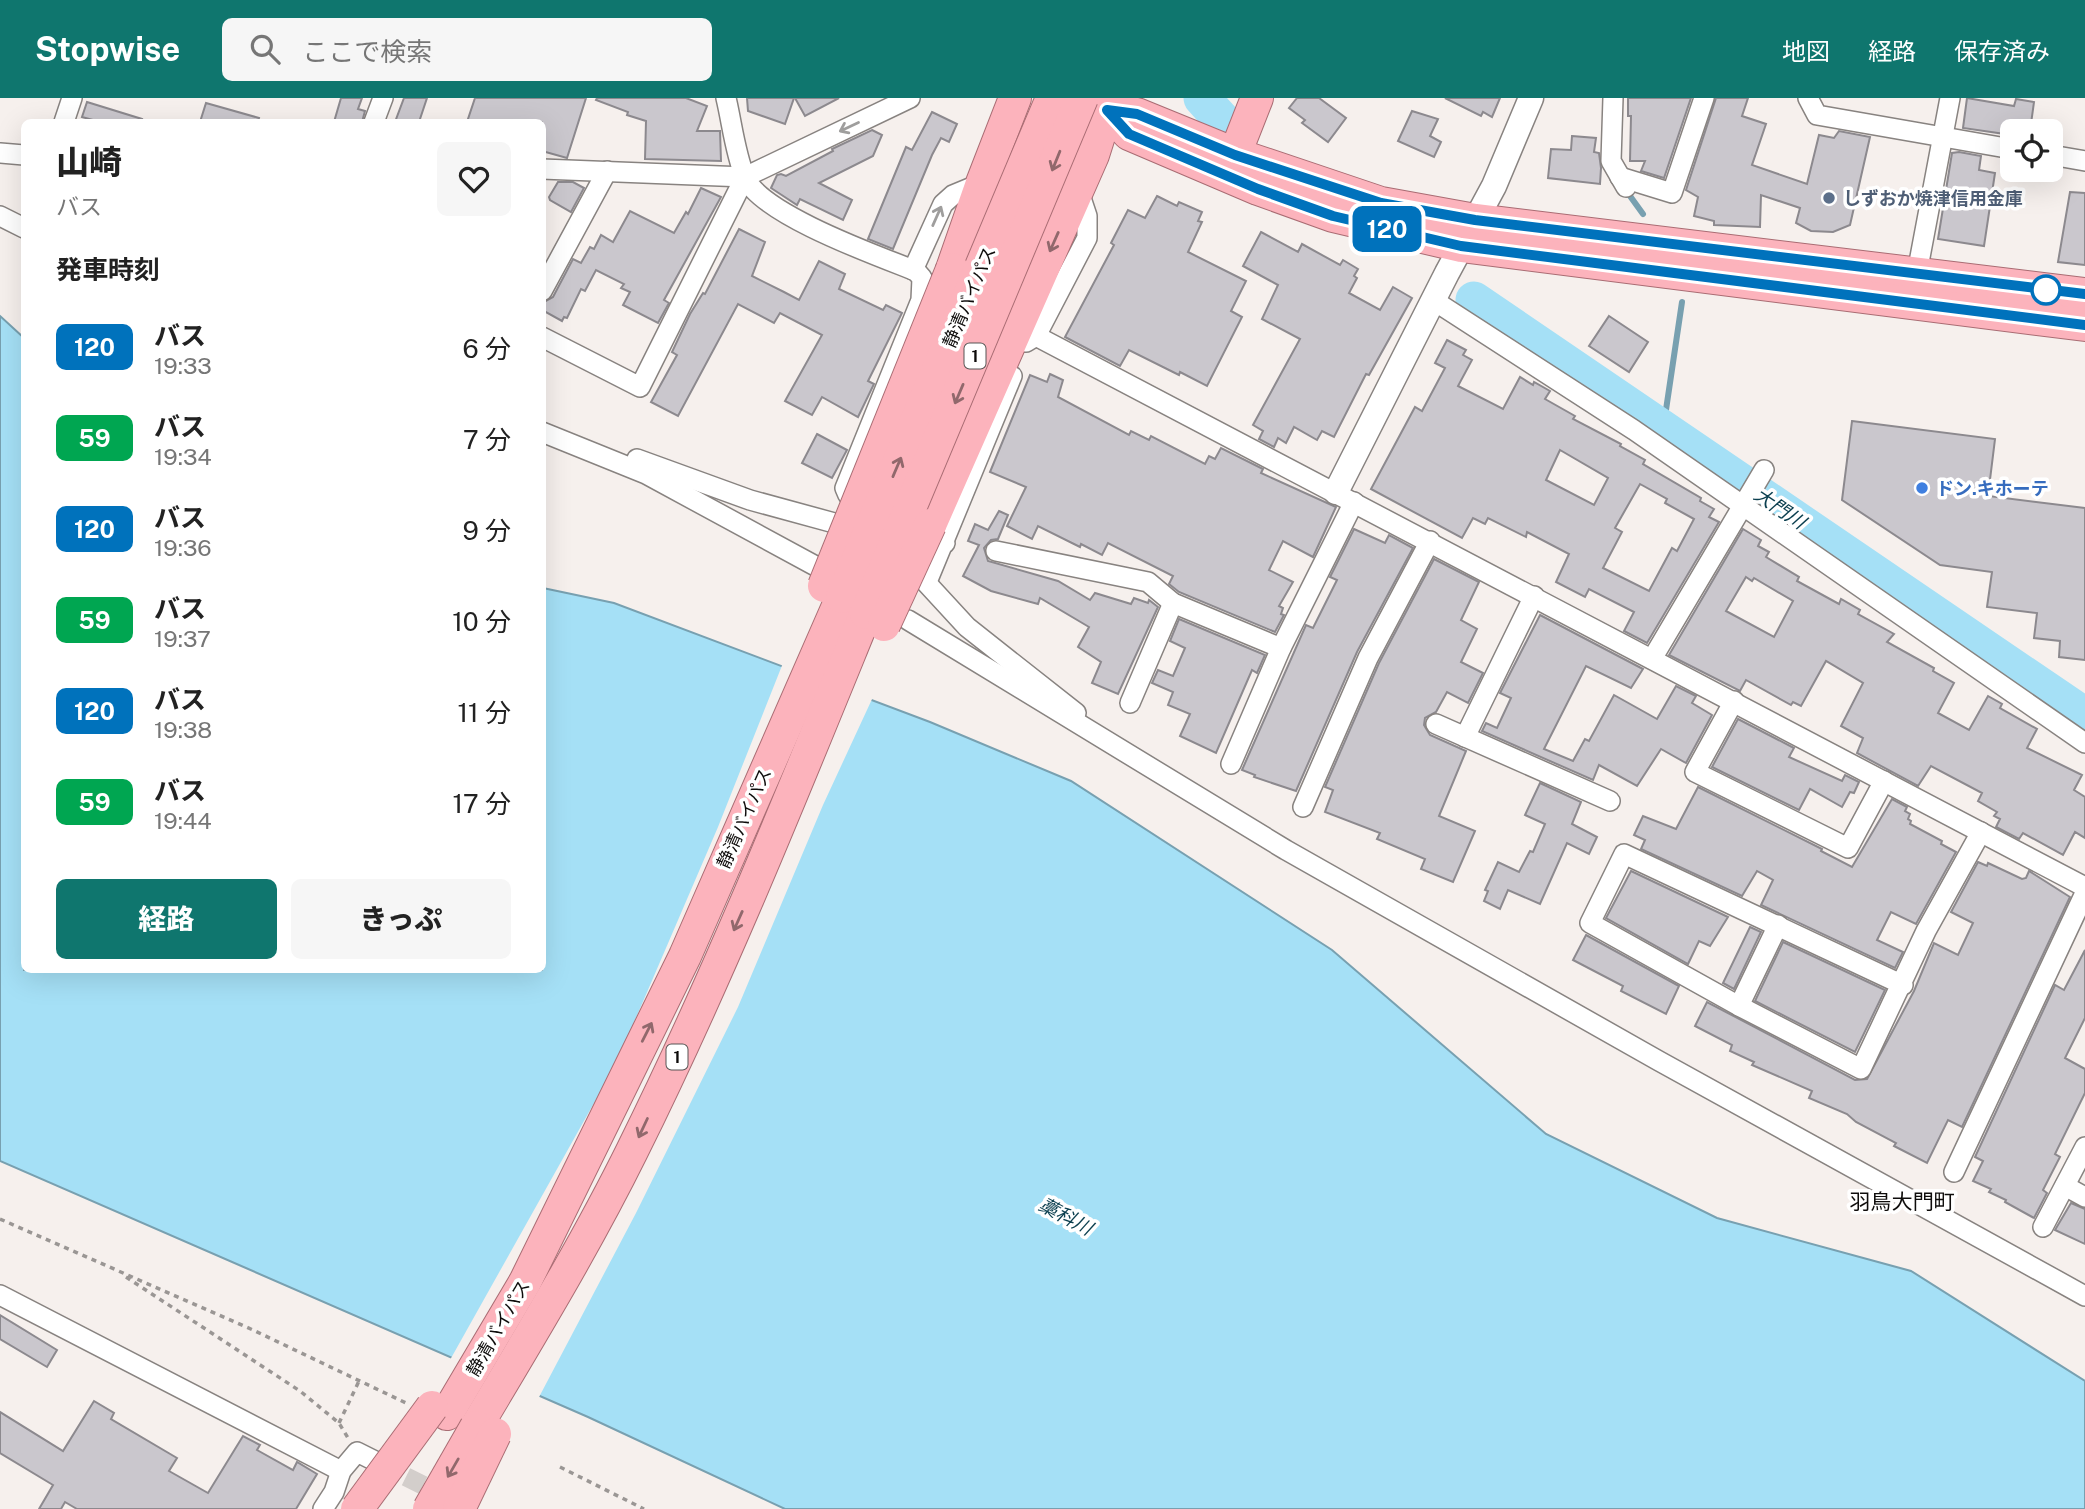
<!DOCTYPE html>
<html lang="ja">
<head>
<meta charset="utf-8">
<style>
	:root { --surface:#fff; --page:#f6f6f6; --text:#222; --muted:#767676; --accent:#0f766e }
	body { margin:0; font-family:"Public Sans","Noto Sans JP",sans-serif; background:var(--page); color:var(--text); height:100vh; display:flex; flex-direction:column; font-size:26px; white-space:nowrap }
	* { box-sizing:border-box; margin:0 }
	p { font-size:23px; color:var(--muted) }
	.icon { flex:none; width:38px; height:38px; fill:none; stroke:currentColor; stroke-width:2; stroke-linecap:round; stroke-linejoin:round }
	.map { position:relative; flex:1; overflow:hidden }
	.details { position:absolute; left:21px; top:21px; width:525px; height:854px; display:flex; flex-direction:column; background:var(--surface); border-radius:10px; box-shadow:0 7px 28px #0002 }
	.details>* { flex:none }
	.badge { padding:0 14px; border-radius:10px; font-size:24px; line-height:46px }
	.controls { position:absolute; left:2000px; top:21px; display:grid; gap:14px }
	.controls a { display:grid; place-items:center; width:63px; height:63px; border-radius:10px; background:var(--surface); box-shadow:0 7px 28px #0002; font-size:35px }
	.map>.badge { position:absolute; translate:-50% -50%; box-shadow:0 0 0 4px #fff }
	h2 { padding:0 35px; font-size:26px; line-height:63px }
	.round { display:grid; place-items:center; flex:none; width:74px; height:74px; border-radius:10px; background:var(--page) }
	.head { display:flex; align-items:center; justify-content:space-between; height:119px; padding:0 35px }
	h1 { font-size:33px; font-weight:800; line-height:52px }
	.primary-button { display:flex; gap:14px; margin-top:auto; padding:14px 35px }
	.primary-button a { flex:1; height:80px; border-radius:10px; background:var(--accent); color:#fff; font-size:28px; font-weight:800; line-height:80px; text-align:center }
	.primary-button a+a { background:var(--page); color:var(--text) }
	ul { padding:0; list-style:none }
	li { display:flex; align-items:center; gap:21px; height:91px; padding:0 35px }
	li div { flex:1 }
	li b { display:block; font-size:26px }
	li em { font-style:normal }
	li .badge { min-width:77px; font-weight:700; text-align:center }
	header { display:flex; align-items:center; gap:42px; box-sizing:border-box; height:98px; padding:0 35px; background:var(--accent); color:#fff }
	header strong { font-size:33px }
	nav { display:flex; gap:38px; margin-inline-start:auto; font-size:24px }
	.search { width:490px; height:63px; background:var(--page); display:flex; align-items:center; gap:18px; box-sizing:border-box; padding:0 24px; border-radius:10px; color:var(--muted); font-size:26px }
	.map>svg:first-child { display:block }
	.water { fill:#a5e0f6; stroke:#78a0b0; stroke-width:2 }
	.pier { fill:#f6f0ed }
	.lines { fill:none; stroke-linecap:round; stroke-linejoin:round }
	.stream { stroke:#78a0b0; stroke-width:6 }
	.river { stroke:#a5e0f6; stroke-width:37 }
	.building { fill:#cac7cd; stroke:#8c898e; stroke-width:2; fill-rule:evenodd }
	.minor-tunnel { stroke:#d3cecb; stroke-width:19; stroke-dasharray:19 10; stroke-linecap:butt }
	.minor-casing { stroke:#888380; stroke-width:22 }
	.tertiary-casing { stroke:#888380; stroke-width:27 }
	.trunk-casing { stroke:#a96c73; stroke-width:34 }
	.path { stroke:#9a9694; stroke-width:3.5; stroke-dasharray:5 5; stroke-linecap:butt }
	.minor { stroke:#fff; stroke-width:19 }
	.tertiary { stroke:#fff; stroke-width:24 }
	.trunk { stroke:#fcb3bc; stroke-width:32 }
	.trunk-bridge-casing { stroke:#a96c73; stroke-width:34; stroke-linecap:butt }
	.trunk-bridge { stroke:#fcb3bc; stroke-width:32 }
	.oneway { stroke:#9f9e9d }
	.oneway2 { stroke:#91686c }
	.line-casing { stroke:#fff; stroke-width:16 }
	.line { stroke:#0072bc; stroke-width:10 }
	.service-dot { fill:#5c6f8a; stroke:#fff; stroke-width:2.5 }
	.stop-dot { fill:#fff; stroke:#0072bc; stroke-width:3.5 }
	.shop-dot { fill:#3f7fe0; stroke:#fff; stroke-width:2.5 }
	.labels { text-anchor:middle; dominant-baseline:central; stroke-width:7; stroke-linejoin:round; paint-order:stroke }
	.shield { fill:#fff; stroke:#565554; stroke-width:2 }
	.shield-label { font-size:16px; font-weight:bold; fill:#0e0c0b }
	.service-label { font-size:18px; font-weight:bold; fill:#4e5e75; stroke:#fff; text-anchor:start }
	.street-label { font-size:18px; fill:#0e0c0b; stroke:#fff }
	.shop-label { font-size:18px; font-weight:bold; fill:#366cbe; stroke:#fff; text-anchor:start }
	.water-label { font-size:19px; font-style:italic; fill:#0b3f4f; stroke:#fff }
	.quarter-label { font-size:21px; fill:#0e0c0b; stroke:#fff }
</style>
</head>
<body>
<header>
<strong>Stopwise</strong>
<div class="search"><svg class="icon" aria-label="search" viewBox="0 0 24 24"><circle cx="10" cy="10" r="6"/><path d="M15 15l6 6"/></svg>ここで検索</div>
<nav><a>地図</a><a>経路</a><a>保存済み</a></nav>
</header>
<div class="map">
<svg width="2085" height="1411" viewBox="0 0 2085 1411">
	<rect width="100%" height="100%" fill="#f6f0ed"/>
	<polygon class="water" points="0,218 24,240 24,872 542,872 543,490 614,505 930,624 1071,683 1332,852 1546,1036 1717,1120 1911,1173 2085,1283 2085,1411 785,1411 588,1319 0,1063"/>
	<polygon class="pier" points="783,565 873,599 823,707 738,909 636,1115 538,1301 450,1262 617,964 718,729"/>
	<g class="lines">
		<g class="stream">
			<polyline points="1630,98 1643,116"/>
			<polyline points="1663,332 1682,204"/>
		</g>
		<g class="river">
			<polyline points="1202,0 1221,21"/>
			<polyline points="1474,202 2085,618"/>
		</g>
	</g>
	<g class="building">
		<polygon points="341,0 362,0 358,11 365,13 362,24 334,24"/>
		<polygon points="404,0 427,0 419,24 395,24"/>
		<polygon points="475,0 586,0 567,60 542,53 542,24 467,24"/>
		<polygon points="597,0 686,0 707,8 697,33 720,33 721,63 645,61 646,23 627,17 628,14 596,2"/>
		<polygon points="747,0 794,0 785,26 748,13"/>
		<polygon points="795,0 839,0 805,18"/>
		<polygon points="1297,0 1319,0 1346,20 1328,44 1302,25 1305,22 1289,10"/>
		<polygon points="1445,0 1500,0 1492,19 1483,14 1481,18"/>
		<polygon points="1628,0 1691,0 1664,80 1641,73 1645,63 1630,63 1631,18 1628,18"/>
		<polygon points="1716,0 1748,0 1742,18 1766,26 1752,67 1807,86 1819,37 1834,40 1839,33 1870,39 1850,127 1833,134 1811,133 1796,125 1800,110 1761,97 1760,129 1714,127 1714,123 1694,118 1698,99 1686,92"/>
		<polygon points="1967,0 2014,8 2016,1 2034,4 2030,33 2012,33 2012,37 1963,30"/>
		<polygon points="87,4 142,21 141,24 100,24 82,19"/>
		<polygon points="206,5 259,20 258,24 200,24"/>
		<polygon points="1412,13 1438,21 1430,38 1441,44 1434,59 1398,43"/>
		<polygon points="932,14 957,26 949,44 941,40 932,57 893,151 868,141 906,49 912,52"/>
		<polygon points="872,32 882,37 873,58 819,85 852,102 843,122 800,101 797,107 771,90 777,77 781,76 786,78 833,53 832,51"/>
		<polygon points="1572,38 1596,40 1594,54 1599,55 1601,70 1600,86 1548,80 1551,51 1571,52"/>
		<polygon points="1959,54 1981,58 1979,72 1995,75 1984,148 1938,141 1952,55"/>
		<polygon points="558,84 573,84 584,90 571,114 550,102 549,99"/>
		<polygon points="701,90 721,99 664,202 669,205 658,225 623,207 630,194 621,190 624,186 596,172 585,193 581,191 567,220 564,219 562,223 542,212 542,205 553,199 573,161 581,165 590,149 594,151 601,137 613,144 630,113 674,135 686,114 688,116"/>
		<polygon points="2070,94 2085,95 2085,167 2058,164"/>
		<polygon points="1157,98 1177,108 1179,104 1202,114 1198,123 1202,124 1188,154 1246,183 1231,213 1242,219 1207,288 1180,274 1179,277 1129,252 1120,268 1065,239 1114,147 1111,145 1128,112 1145,120"/>
		<polygon points="739,131 765,144 752,178 784,194 799,202 819,163 845,176 839,191 883,212 886,207 902,215 868,283 874,286 858,319 822,299 812,317 785,303 822,237 780,215 774,225 738,206 678,318 651,304 677,257 672,254 690,216 703,195 705,196"/>
		<polygon points="1261,134 1298,154 1302,146 1340,167 1343,162 1358,171 1354,178 1357,180 1349,195 1380,212 1393,189 1412,200 1369,277 1366,276 1334,339 1322,333 1317,342 1294,329 1286,345 1278,340 1274,349 1259,341 1263,333 1253,327 1300,241 1262,221 1278,187 1243,168"/>
		<polygon points="1609,218 1648,244 1629,274 1589,248"/>
		<path d="M1447 242 1466 252 1463 257 1472 262 1458 288 1503 311 1520 279 1533 287 1534 284 1550 293 1545 301 1575 318 1573 321 1621 346 1620 348 1645 362 1643 366 1701 400 1700 403 1714 411 1709 419 1719 424 1647 545 1624 533 1634 514 1589 491 1585 499 1556 484 1569 456 1527 434 1526 439 1488 420 1485 426 1473 420 1462 440 1371 391 1415 309 1422 313 1445 270 1435 265ZM1560 352 1608 380 1594 407 1546 382ZM1640 386 1667 401 1665 405 1694 421 1677 453 1672 450 1649 493 1603 470 1622 434 1615 430Z"/>
		<polygon points="1050,276 1063,282 1058,299 1129,337 1131,333 1149,342 1151,338 1205,366 1209,358 1215,361 1221,350 1263,371 1261,375 1336,409 1313,459 1283,443 1269,472 1293,484 1279,508 1283,510 1281,516 1284,517 1275,534 1179,494 1169,486 1173,478 1108,445 1102,457 1081,446 1080,449 1038,428 1032,441 1007,428 1026,389 990,374 1030,277 1047,284"/>
		<polygon points="1852,323 1995,341 1988,398 2085,410 2085,562 2059,559 2060,543 2034,540 2037,515 1987,509 1992,474 1940,467 1842,402"/>
		<polygon points="817,336 847,352 832,380 802,365"/>
		<polygon points="999,413 1008,417 998,441 991,442 984,450 988,463 1058,483 1090,502 1095,495 1131,506 1134,500 1148,505 1149,502 1158,509 1118,596 1092,585 1101,564 1078,549 1089,529 1040,500 1038,506 991,493 963,478 979,447 968,443 975,426 988,432"/>
		<polygon points="1354,431 1385,445 1389,437 1413,450 1357,554 1296,693 1254,679 1255,677 1242,672 1306,527 1313,530 1337,482 1330,479"/>
		<path d="M1743 431 1761 442 1758 448 1769 454 1766 459 1799 479 1797 483 1839 506 1841 501 1860 512 1858 516 1894 536 1887 544 1934 570 1933 573 1954 585 1938 615 1969 632 1988 598 2002 606 2000 610 2037 631 2027 650 2082 677 2074 692 2085 699V740L2075 734 2063 757 2023 735 2019 741 1996 729 2000 721 1994 718 1997 714 1978 703 1982 695 1931 668 1918 688 1857 655 1863 640 1841 628 1863 585 1826 563 1801 608 1793 604 1791 607 1746 582 1740 593 1669 557ZM1746 479 1752 483 1754 480 1793 503 1774 539 1726 513Z"/>
		<polygon points="1434,461 1479,484 1461,522 1477,531 1461,564 1483,575 1468,605 1447,594 1436,614 1425,620 1424,627 1430,637 1466,653 1439,718 1475,733 1453,784 1421,771 1425,761 1377,741 1380,735 1325,714 1333,692 1325,689 1379,565"/>
		<polygon points="1540,517 1643,571 1631,590 1586,568 1544,651 1573,663 1585,641 1589,643 1614,597 1657,621 1676,588 1696,598 1692,605 1712,617 1686,665 1661,651 1637,688 1599,667 1593,682 1482,633 1486,625 1497,630 1511,600 1500,595"/>
		<polygon points="1179,521 1265,557 1257,575 1252,572 1216,655 1180,638 1190,616 1168,607 1173,594 1152,585 1158,572 1173,578 1185,550 1170,543"/>
		<polygon points="1738,621 1794,650 1789,659 1842,683 1845,677 1859,684 1854,695 1850,694 1842,709 1810,691 1799,712 1712,669"/>
		<polygon points="1540,685 1581,704 1572,726 1597,739 1589,756 1567,745 1540,806 1508,792 1500,811 1484,803 1488,793 1485,792 1498,764 1519,774 1530,753 1533,754 1545,726 1525,717"/>
		<polygon points="1698,689 1822,751 1821,753 1852,769 1892,701 1907,709 1905,713 1910,716 1908,721 1911,723 1910,726 1942,743 1941,746 1956,754 1916,826 1891,814 1877,842 1903,854 1895,870 1761,807 1773,782 1757,773 1742,798 1641,751 1645,742 1634,737 1643,718 1676,731"/>
		<polygon points="1978,764 1987,768 1988,765 2022,781 2026,780 2029,773 2070,799 1962,1029 1948,1022 1927,1065 1894,1048 1896,1045 1856,1024 1847,1016 1809,1000 1812,993 1752,967 1754,964 1730,953 1732,947 1695,928 1707,904 1855,982 1867,981 1914,893 1934,845 1958,857 1973,825 1951,814"/>
		<polygon points="1631,773 1728,819 1710,848 1699,843 1688,866 1606,820"/>
		<polygon points="1750,829 1761,834 1734,891 1723,885"/>
		<polygon points="1586,837 1679,888 1666,916 1621,893 1623,888 1573,862"/>
		<polygon points="1783,844 1885,892 1855,954 1755,903"/>
		<polygon points="2085,852 2085,920 2065,960 2085,971 2085,995 2055,1056 2060,1059 2043,1092 2047,1095 2034,1120 2005,1104 2006,1102 1989,1094 1991,1091 1973,1083 1983,1063 1975,1059 2055,887 2064,892"/>
		<polygon points="2071,1105 2085,1111 2085,1146 2055,1132"/>
		<polygon points="0,1217 57,1252 47,1269 0,1241"/>
		<polygon points="94,1303 114,1315 111,1321 177,1360 169,1373 208,1395 243,1338 260,1347 257,1352 293,1372 297,1364 317,1376 296,1411 77,1411 65,1404 61,1411 39,1411 53,1387 0,1355 0,1314 63,1353"/>
	</g>
	<g class="lines">
		<polyline class="minor-tunnel" points="380,1366 447,1399"/>
		<defs>
			<g id="minor">
				<path d="M726 0C732 25 735 55 745 79 760 116 878 158 916 173L922 180 921 202 845 390 848 397 866 406"/>
				<polyline points="1613,0 1611,63 1626,89"/>
				<polyline points="1808,0 1817,17 2012,51"/>
				<polyline points="64,24 72,0"/>
				<polyline points="374,24 383,0"/>
				<polyline points="0,55 24,57"/>
				<polyline points="2051,57 2085,63"/>
				<polyline points="542,71 745,79 910,0"/>
				<polyline points="1620,79 1672,95 1704,0"/>
				<polyline points="0,118 24,130"/>
				<polyline points="913,172 943,106 953,97 982,85"/>
				<polyline points="1917,175 1950,0"/>
				<polyline points="542,193 607,73"/>
				<polyline points="1433,202 1634,332 2085,645"/>
				<polyline points="1036,238 2085,789"/>
				<polyline points="542,239 640,289 745,79"/>
				<polyline points="1026,244 1036,238 1087,140 1087,118 1078,91"/>
				<polyline points="542,334 646,376 834,478"/>
				<polyline points="637,361 750,402 838,426"/>
				<polyline points="918,431 945,445"/>
				<polyline points="996,453 1148,484 1173,505 1281,550"/>
				<polyline points="920,478 967,529 1076,615"/>
				<polyline points="927,484 1012,278"/>
				<polyline points="908,522 1286,752 1659,963 2085,1198"/>
				<polyline points="1652,561 1764,372"/>
				<polyline points="1734,603 1695,674 1848,750 1884,683"/>
				<polyline points="1130,605 1173,505"/>
				<polyline points="1436,626 1610,703"/>
				<polyline points="1465,639 1534,498"/>
				<polyline points="1231,666 1281,550 1354,404"/>
				<polyline points="1303,709 1368,560 1430,443"/>
				<polyline points="1903,887 1624,756 1590,825 1739,908 1861,971 1926,833 1981,734"/>
				<polyline points="1739,908 1778,827"/>
				<polyline points="1954,1074 2085,795"/>
				<polyline points="2065,1088 2085,1099"/>
				<polyline points="2043,1129 2085,1049"/>
				<polyline points="0,1197 341,1373"/>
				<polyline points="323,1411 334,1394 341,1373 357,1354 379,1365"/>
			</g>
			<polyline id="tertiary" points="1336,394 1447,175 1494,88 1531,0"/>
			<g id="trunk">
				<polyline points="1078,0 1106,12 1137,16 1235,56 1381,105 1475,122 2085,196"/>
				<polyline points="1115,21 1129,36 1258,91 1333,118 1461,148 2085,227"/>
				<polyline points="1235,56 1257,0"/>
				<polyline points="952,171 982,85 1015,0"/>
				<polyline points="930,427 1093,57 1111,0"/>
				<polyline points="447,1316 525,1184 685,858 842,499"/>
				<path d="M476 1329C530 1238 585 1148 632 1053 719 878 792 696 866 515"/>
			</g>
		</defs>
		<use href="#minor" class="minor-casing"/>
		<use href="#tertiary" class="tertiary-casing"/>
		<use href="#trunk" class="trunk-casing"/>
		<g class="path">
			<polyline points="0,1121 253,1232 406,1305"/>
			<polyline points="126,1179 300,1293 339,1325 348,1340"/>
			<polyline points="339,1325 359,1283"/>
			<polyline points="560,1369 644,1411"/>
		</g>
		<use href="#minor" class="minor"/>
		<use href="#tertiary" class="tertiary"/>
		<use href="#trunk" class="trunk"/>
		<defs>
			<g id="trunk-bridge">
				<polyline points="824,488 952,171"/>
				<polyline points="842,499 1052,0"/>
				<polyline points="866,515 1082,0"/>
				<polyline points="884,527 930,427"/>
				<polyline points="357,1411 432,1309"/>
				<polyline points="429,1411 476,1329"/>
				<polyline points="459,1411 495,1336"/>
			</g>
		</defs>
		<use href="#trunk-bridge" class="trunk-bridge-casing"/>
		<use href="#trunk-bridge" class="trunk-bridge"/>
	</g>
	<defs><path id="oneway-shaft" d="M-6 0H5M1.5-3L5.5 0L1.5 3" fill="none" stroke-width="1.6" stroke-linecap="round" stroke-linejoin="round" transform="scale(1.75)"/></defs>
	<g class="oneway">
		<use href="#oneway-shaft" transform="translate(849 29) rotate(155)"/>
		<use href="#oneway-shaft" transform="translate(937 118) rotate(-66)"/>
	</g>
	<g class="oneway2">
		<use href="#oneway-shaft" transform="translate(1056 63) rotate(112)"/>
		<use href="#oneway-shaft" transform="translate(1054 144) rotate(114)"/>
		<use href="#oneway-shaft" transform="translate(959 296) rotate(113)"/>
		<use href="#oneway-shaft" transform="translate(897 369) rotate(-67)"/>
		<use href="#oneway-shaft" transform="translate(738 823) rotate(114)"/>
		<use href="#oneway-shaft" transform="translate(647 934) rotate(-63)"/>
		<use href="#oneway-shaft" transform="translate(643 1030) rotate(115)"/>
		<use href="#oneway-shaft" transform="translate(453 1370) rotate(120)"/>
	</g>
	<g class="lines">
		<defs>
			<polyline id="line" points="2085,196 1475,122 1381,105 1235,57 1137,16 1107,12 1129,36 1258,91 1333,118 1461,148 2085,227"/>
		</defs>
		<use href="#line" class="line-casing"/>
		<use href="#line" class="line"/>
	</g>
	<circle class="service-dot" cx="1829" cy="100" r="7"/>
	<circle class="stop-dot" cx="2046" cy="192" r="14"/>
	<circle class="shop-dot" cx="1922" cy="390" r="7"/>
	<g class="labels">
		<g class="shield">
			<rect x="964.5" y="245.5" width="21" height="25" rx="5"/>
			<rect x="666.5" y="946.5" width="21" height="25" rx="5"/>
		</g>
		<g class="shield-label">
			<text x="975" y="258">1</text>
			<text x="677" y="959">1</text>
		</g>
		<g class="service-label">
			<text x="1843" y="100">しずおか焼津信用金庫</text>
		</g>
		<g class="street-label">
			<text transform="translate(969 199) rotate(-67)">静清バイパス</text>
			<text transform="translate(744 720) rotate(-66)">静清バイパス</text>
			<text transform="translate(498 1230) rotate(-60)">静清バイパス</text>
		</g>
		<g class="shop-label">
			<text x="1936" y="390">ドン.キホーテ</text>
		</g>
		<g class="water-label">
			<text transform="translate(1780 410) rotate(34)">大門川</text>
			<text transform="translate(1066 1118) rotate(28)">藁科川</text>
		</g>
		<g class="quarter-label">
			<text x="1902" y="1103">羽鳥大門町</text>
		</g>
	</g>
</svg>
<div class="controls">
<a><svg class="icon" aria-label="locate" viewBox="0 0 24 24"><circle cx="12" cy="12" r="6"/><path d="M12 2v4M12 18v4M2 12h4M18 12h4"/></svg></a>
</div>
<b class="badge" style="left:1387px;top:131px;background:#0072bc;color:#fff">120</b>
<section class="details">
<div class="head"><div><h1>山崎</h1><p>バス</p></div><a class="round"><svg class="icon" aria-label="heart" viewBox="0 0 24 24"><path d="M12 20l-8-8c-3-5 5-10 8-4 3-6 11-1 8 4z"/></svg></a></div>
<h2>発車時刻</h2>
<ul>
<li><span class="badge" style="background:#0072bc;color:#fff">120</span><div><b>バス</b><p>19:33</p></div><em>6 分</em></li>
<li><span class="badge" style="background:#00a651;color:#fff">59</span><div><b>バス</b><p>19:34</p></div><em>7 分</em></li>
<li><span class="badge" style="background:#0072bc;color:#fff">120</span><div><b>バス</b><p>19:36</p></div><em>9 分</em></li>
<li><span class="badge" style="background:#00a651;color:#fff">59</span><div><b>バス</b><p>19:37</p></div><em>10 分</em></li>
<li><span class="badge" style="background:#0072bc;color:#fff">120</span><div><b>バス</b><p>19:38</p></div><em>11 分</em></li>
<li><span class="badge" style="background:#00a651;color:#fff">59</span><div><b>バス</b><p>19:44</p></div><em>17 分</em></li>
</ul>
<div class="primary-button"><a>経路</a><a>きっぷ</a></div>
</section>
</div>
</body>
</html>
